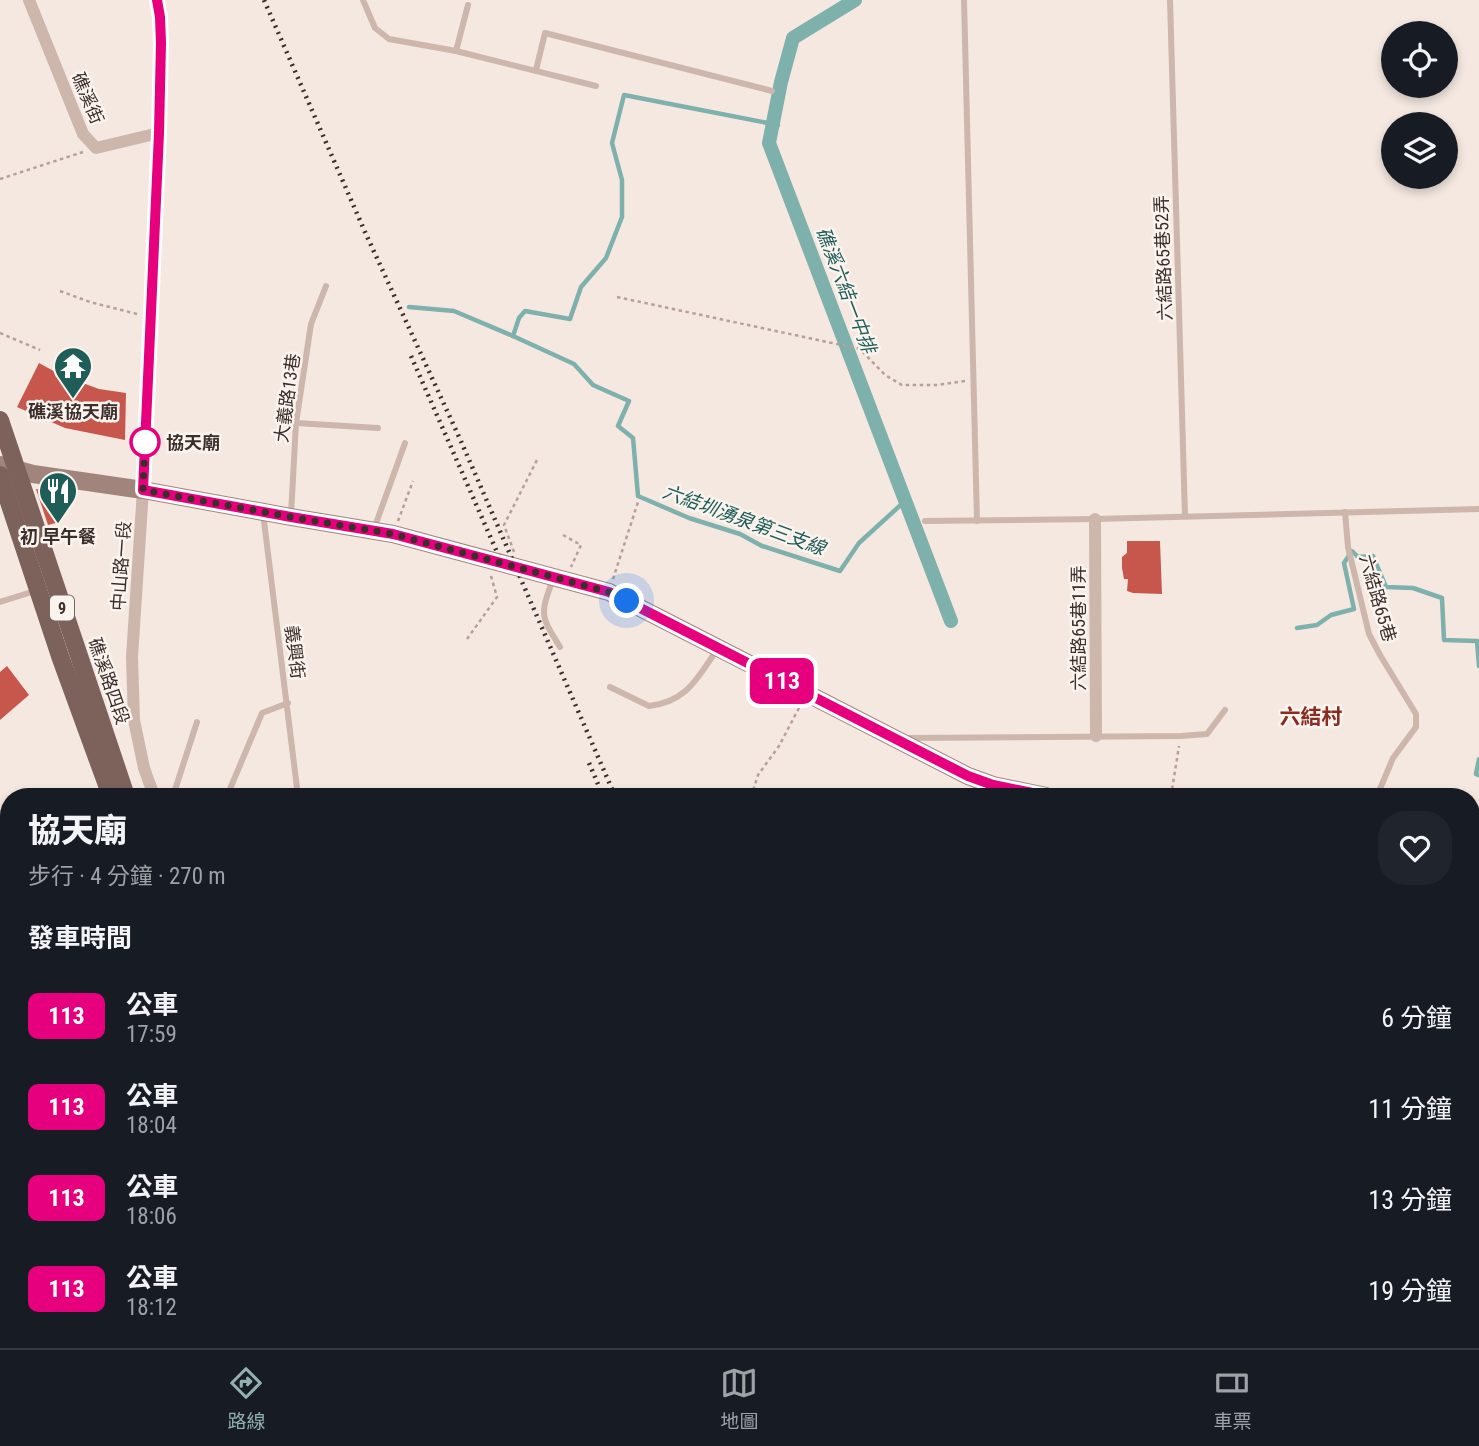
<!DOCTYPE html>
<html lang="zh-TW">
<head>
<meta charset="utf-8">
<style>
	:root { --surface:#171b24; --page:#20242c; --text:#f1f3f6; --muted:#9ea1a6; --line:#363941; --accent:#92b0af }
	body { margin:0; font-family:"Roboto Condensed","Noto Sans TC",sans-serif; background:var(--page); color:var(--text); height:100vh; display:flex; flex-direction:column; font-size:26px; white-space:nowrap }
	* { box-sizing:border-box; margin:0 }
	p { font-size:23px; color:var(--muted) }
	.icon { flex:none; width:38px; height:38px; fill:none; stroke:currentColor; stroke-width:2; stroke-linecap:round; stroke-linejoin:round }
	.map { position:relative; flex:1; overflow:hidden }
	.details { position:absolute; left:0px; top:788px; width:1480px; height:562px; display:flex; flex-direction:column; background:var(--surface); border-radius:28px 28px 0 0; box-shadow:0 4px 10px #0003 }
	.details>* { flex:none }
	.badge { padding:0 14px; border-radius:10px; font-size:24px; line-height:46px }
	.tools { position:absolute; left:1381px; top:21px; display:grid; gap:14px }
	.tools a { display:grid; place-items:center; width:77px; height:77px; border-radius:50%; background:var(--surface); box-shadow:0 4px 10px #0003; font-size:35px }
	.you { position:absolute; width:35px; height:35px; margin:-18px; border:5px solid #fff; border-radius:50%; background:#1a73e8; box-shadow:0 0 0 10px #1a73e833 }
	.map>.badge { position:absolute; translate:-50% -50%; box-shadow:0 0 0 4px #fff }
	h2 { padding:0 28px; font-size:26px; line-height:63px }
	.round { display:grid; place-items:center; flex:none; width:74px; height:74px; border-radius:28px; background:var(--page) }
	.head { display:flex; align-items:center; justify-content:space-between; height:119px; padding:0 28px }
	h1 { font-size:33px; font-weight:800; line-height:52px }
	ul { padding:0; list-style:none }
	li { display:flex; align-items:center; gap:21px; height:91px; padding:0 28px }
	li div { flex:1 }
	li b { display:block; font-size:26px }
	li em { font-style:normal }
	li .badge { min-width:77px; font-weight:700; text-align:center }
	.menu { display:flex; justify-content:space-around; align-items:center; height:98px; border-top:2px solid var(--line); background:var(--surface); font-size:19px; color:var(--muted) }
	.menu a { display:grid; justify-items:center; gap:4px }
	.menu .selected { color:var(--accent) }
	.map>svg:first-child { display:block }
	.water { fill:#7fb1ac }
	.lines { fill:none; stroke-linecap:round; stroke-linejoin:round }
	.stream { stroke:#7fb1ac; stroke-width:4.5 }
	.canal { stroke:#7fb1ac; stroke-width:14 }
	.building { fill:#c7574c }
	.path { stroke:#b9a096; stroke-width:2.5; stroke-dasharray:3.5 3.5; stroke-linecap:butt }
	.lane { stroke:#cdb6ac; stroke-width:6 }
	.street { stroke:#cdb6ac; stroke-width:12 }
	.secondary { stroke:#a1857d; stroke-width:18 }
	.primary { stroke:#7d625c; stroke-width:18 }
	.rail { stroke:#3b2e2b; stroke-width:4.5; stroke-dasharray:2 5; stroke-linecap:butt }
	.line-casing { stroke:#fff; stroke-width:16 }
	.line { stroke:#e6007e; stroke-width:10 }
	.walk { stroke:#3b2e2b; stroke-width:7; stroke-dasharray:0 12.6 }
	.stop-dot { fill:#fff; stroke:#e6007e; stroke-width:3.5 }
	.labels { text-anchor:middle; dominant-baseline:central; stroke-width:5; stroke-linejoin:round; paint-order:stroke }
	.shield { fill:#fbf3ee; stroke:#756966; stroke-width:2 }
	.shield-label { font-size:16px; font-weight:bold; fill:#3b2e2b }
	.street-label { font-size:18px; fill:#3b2e2b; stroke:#fbf3ee }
	.poi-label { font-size:18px; font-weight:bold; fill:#3b2e2b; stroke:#fbf3ee }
	.stop-label { font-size:18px; font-weight:bold; fill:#3b2e2b; stroke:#fbf3ee; text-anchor:start }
	.water-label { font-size:19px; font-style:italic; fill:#1f5d58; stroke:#fbf3ee }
	.quarter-label { font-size:21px; font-weight:bold; fill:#8b2c23; stroke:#fbf3ee }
</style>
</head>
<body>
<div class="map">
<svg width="1479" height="1348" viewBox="0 0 1479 1348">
	<rect width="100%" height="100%" fill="#f4e8e1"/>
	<g class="water">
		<polygon points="0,1116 9,1119 9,1176 0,1175"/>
		<polygon points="246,1341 279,1341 284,1348 250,1348"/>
	</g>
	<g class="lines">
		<g class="stream">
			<polyline points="409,307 454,311 513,336 574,364 593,385 629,401 618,426 633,438 638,496 689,518 740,534 762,546 840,571 859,543 905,501"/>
			<polyline points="513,336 519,318 525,311 570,319 581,287 606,258 622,217 622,180 612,143 624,95 778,125"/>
			<polyline points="1297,628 1317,625 1331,615 1354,609 1344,563 1352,551 1358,557 1373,556 1386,587 1413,588 1442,598 1444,640 1477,641 1479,666"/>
			<polyline points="1479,759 1476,774 1479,775"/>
		</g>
		<polyline class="canal" points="855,0 793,38 781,82 769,143 951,621"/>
	</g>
	<g class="building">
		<polygon points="39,363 61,375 99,389 126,393 125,440 65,428 17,407"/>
		<polygon points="36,489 69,494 60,522 48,525"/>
		<polygon points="1127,541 1160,541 1162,594 1133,593 1127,591 1128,579 1124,579 1122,568 1122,557 1127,553"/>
		<polygon points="7,666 29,695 0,720 0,672"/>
	</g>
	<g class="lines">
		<g class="path">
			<polyline points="0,179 83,152"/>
			<polyline points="60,291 90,302 137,314"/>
			<polyline points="617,297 860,349 885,375 902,385 938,385 965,381"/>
			<polyline points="0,333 40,350"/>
			<polyline points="398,521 413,481"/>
			<polyline points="563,535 581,545 571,567"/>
			<polyline points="514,552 504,525 537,460"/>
			<polyline points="613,579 639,499"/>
			<polyline points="467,639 497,597 491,576"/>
			<polyline points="754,796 752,794 758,775 779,746 799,708"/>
			<polyline points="1171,796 1179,746"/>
			<polyline points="0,1065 9,1066"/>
			<polyline points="313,1340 317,1348"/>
			<polyline points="1376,1340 1376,1348"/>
			<polyline points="1172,1348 1175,1340"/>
		</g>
		<g class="lane">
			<polyline points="363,0 375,28 389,39 456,51 596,86"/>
			<polyline points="964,0 977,521"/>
			<polyline points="1170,0 1185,516"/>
			<polyline points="456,51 468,5"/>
			<polyline points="536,70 545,33 772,91"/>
			<polyline points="296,423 378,428"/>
			<polyline points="1345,512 1348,547 1369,634 1380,655 1416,714 1416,727 1393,758 1377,796"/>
			<polyline points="263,513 298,796"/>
			<polyline points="291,515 296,423 311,324 326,286"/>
			<polyline points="925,521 1095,519 1479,509"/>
			<polyline points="374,529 405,443"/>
			<path d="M553 579C540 615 540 615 560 647"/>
			<polyline points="0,602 35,591"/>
			<path d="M610 687 649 706C686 702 697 679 716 651"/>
			<polyline points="905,738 1181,736 1207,734 1225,710"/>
			<polyline points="173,796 197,722"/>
			<polyline points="227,796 262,713 288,703"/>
			<polyline points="1472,1003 1479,1004"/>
			<polyline points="0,1258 9,1260"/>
			<polyline points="161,1340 168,1348"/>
			<polyline points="1310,1340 1314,1348"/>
		</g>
		<g class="street">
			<polyline points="29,0 83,134 96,148 159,133"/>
			<polyline points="1095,519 1096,736"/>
			<polyline points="154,796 144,768 134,720 132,657 143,490 159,133 161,43 160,17 157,0"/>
			<polyline points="50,1348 50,1340"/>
		</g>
		<g class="secondary">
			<polyline points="0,465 33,474 143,490 291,517 393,534 609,592 968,776 993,785 1046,796"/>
			<polyline points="1472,848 1479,849"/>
		</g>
		<g class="primary">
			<polyline points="0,420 126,796"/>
			<polyline points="0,475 61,659 111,796"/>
			<polyline points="348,1340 352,1348"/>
			<polyline points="379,1340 384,1348"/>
		</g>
		<g class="rail">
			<polyline points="264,0 365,232 460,439 615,796"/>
			<polyline points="411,356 504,568"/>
			<polyline points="589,763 603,796"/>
			<polyline points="841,1340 844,1348"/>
			<polyline points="858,1340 861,1348"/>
		</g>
	</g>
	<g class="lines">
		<defs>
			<polyline id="line" points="157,0 160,17 161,43 159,133 143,490 291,517 393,534 609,592 968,776 993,785 1047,796"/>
		</defs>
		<use href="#line" class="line-casing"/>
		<use href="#line" class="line"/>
		<polyline class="walk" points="145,442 145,440 143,490 291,517 393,534 609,592 627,601"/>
	</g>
	<defs>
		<symbol id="temple-pin" viewBox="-11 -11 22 30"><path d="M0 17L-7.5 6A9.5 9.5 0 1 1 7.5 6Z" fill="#1f5d58" stroke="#fbf3ee"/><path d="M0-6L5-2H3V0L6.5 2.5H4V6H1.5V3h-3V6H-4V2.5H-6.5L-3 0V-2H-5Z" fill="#fff"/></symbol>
		<symbol id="restaurant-pin" viewBox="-11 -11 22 30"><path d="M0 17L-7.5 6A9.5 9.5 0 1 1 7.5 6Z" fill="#1f5d58" stroke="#fbf3ee"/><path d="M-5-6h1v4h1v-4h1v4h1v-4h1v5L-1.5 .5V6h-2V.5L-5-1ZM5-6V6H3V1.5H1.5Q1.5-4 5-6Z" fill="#fff"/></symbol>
	</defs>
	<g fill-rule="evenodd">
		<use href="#temple-pin" x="51" y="344" width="44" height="60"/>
		<use href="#restaurant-pin" x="36" y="469" width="44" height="60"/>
	</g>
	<circle class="stop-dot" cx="145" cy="442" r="14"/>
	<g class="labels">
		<rect class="shield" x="50" y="595.5" width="24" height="25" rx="5"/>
		<g class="shield-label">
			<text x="62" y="608">9</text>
		</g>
		<g class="street-label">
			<text transform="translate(88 98) rotate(67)">礁溪街</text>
			<text transform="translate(1163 258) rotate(-92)">六結路65巷52弄</text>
			<text transform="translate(287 398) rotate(-82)">大義路13巷</text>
			<text transform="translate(121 566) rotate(-86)">中山路一段</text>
			<text transform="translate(1378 598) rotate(74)">六結路65巷</text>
			<text transform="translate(1078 628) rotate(-90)">六結路65巷11弄</text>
			<text transform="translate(295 652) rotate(83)">義興街</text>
			<text transform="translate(109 681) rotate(71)">礁溪路四段</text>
		</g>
		<g class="poi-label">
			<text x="73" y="411">礁溪協天廟</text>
			<text x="58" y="536">初 早午餐</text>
		</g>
		<g class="stop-label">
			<text x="166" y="442">協天廟</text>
		</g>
		<g class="water-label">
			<text transform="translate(846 290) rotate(69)">礁溪六結一中排</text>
			<text transform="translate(744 520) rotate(20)">六結圳湧泉第三支線</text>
		</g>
		<g class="quarter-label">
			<text x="1311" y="717">六結村</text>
		</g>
	</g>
</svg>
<div class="tools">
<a><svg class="icon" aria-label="locate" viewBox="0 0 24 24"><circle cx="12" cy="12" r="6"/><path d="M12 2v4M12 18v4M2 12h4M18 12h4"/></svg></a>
<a><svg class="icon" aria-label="layers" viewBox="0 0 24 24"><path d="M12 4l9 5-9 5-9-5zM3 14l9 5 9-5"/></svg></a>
</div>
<div class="you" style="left:627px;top:601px"></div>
<b class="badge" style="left:782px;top:681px;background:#e6007e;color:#fff">113</b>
<section class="details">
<div class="head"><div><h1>協天廟</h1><p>步行 · 4 分鐘 · 270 m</p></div><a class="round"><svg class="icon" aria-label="heart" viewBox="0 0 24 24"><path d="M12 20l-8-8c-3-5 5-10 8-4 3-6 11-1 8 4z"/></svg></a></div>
<h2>發車時間</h2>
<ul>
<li><span class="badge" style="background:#e6007e;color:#fff">113</span><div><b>公車</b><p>17:59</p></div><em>6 分鐘</em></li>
<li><span class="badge" style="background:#e6007e;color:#fff">113</span><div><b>公車</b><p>18:04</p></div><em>11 分鐘</em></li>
<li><span class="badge" style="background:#e6007e;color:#fff">113</span><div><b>公車</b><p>18:06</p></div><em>13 分鐘</em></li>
<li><span class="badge" style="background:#e6007e;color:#fff">113</span><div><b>公車</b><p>18:12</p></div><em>19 分鐘</em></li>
</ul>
</section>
</div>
<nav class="menu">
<a class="selected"><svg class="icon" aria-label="directions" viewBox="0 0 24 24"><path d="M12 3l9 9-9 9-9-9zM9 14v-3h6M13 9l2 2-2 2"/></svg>路線</a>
<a><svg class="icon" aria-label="map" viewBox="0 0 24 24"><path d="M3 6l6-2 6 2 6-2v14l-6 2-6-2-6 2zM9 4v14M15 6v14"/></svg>地圖</a>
<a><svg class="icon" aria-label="tickets" viewBox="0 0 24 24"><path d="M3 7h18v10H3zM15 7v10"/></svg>車票</a>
</nav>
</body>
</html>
